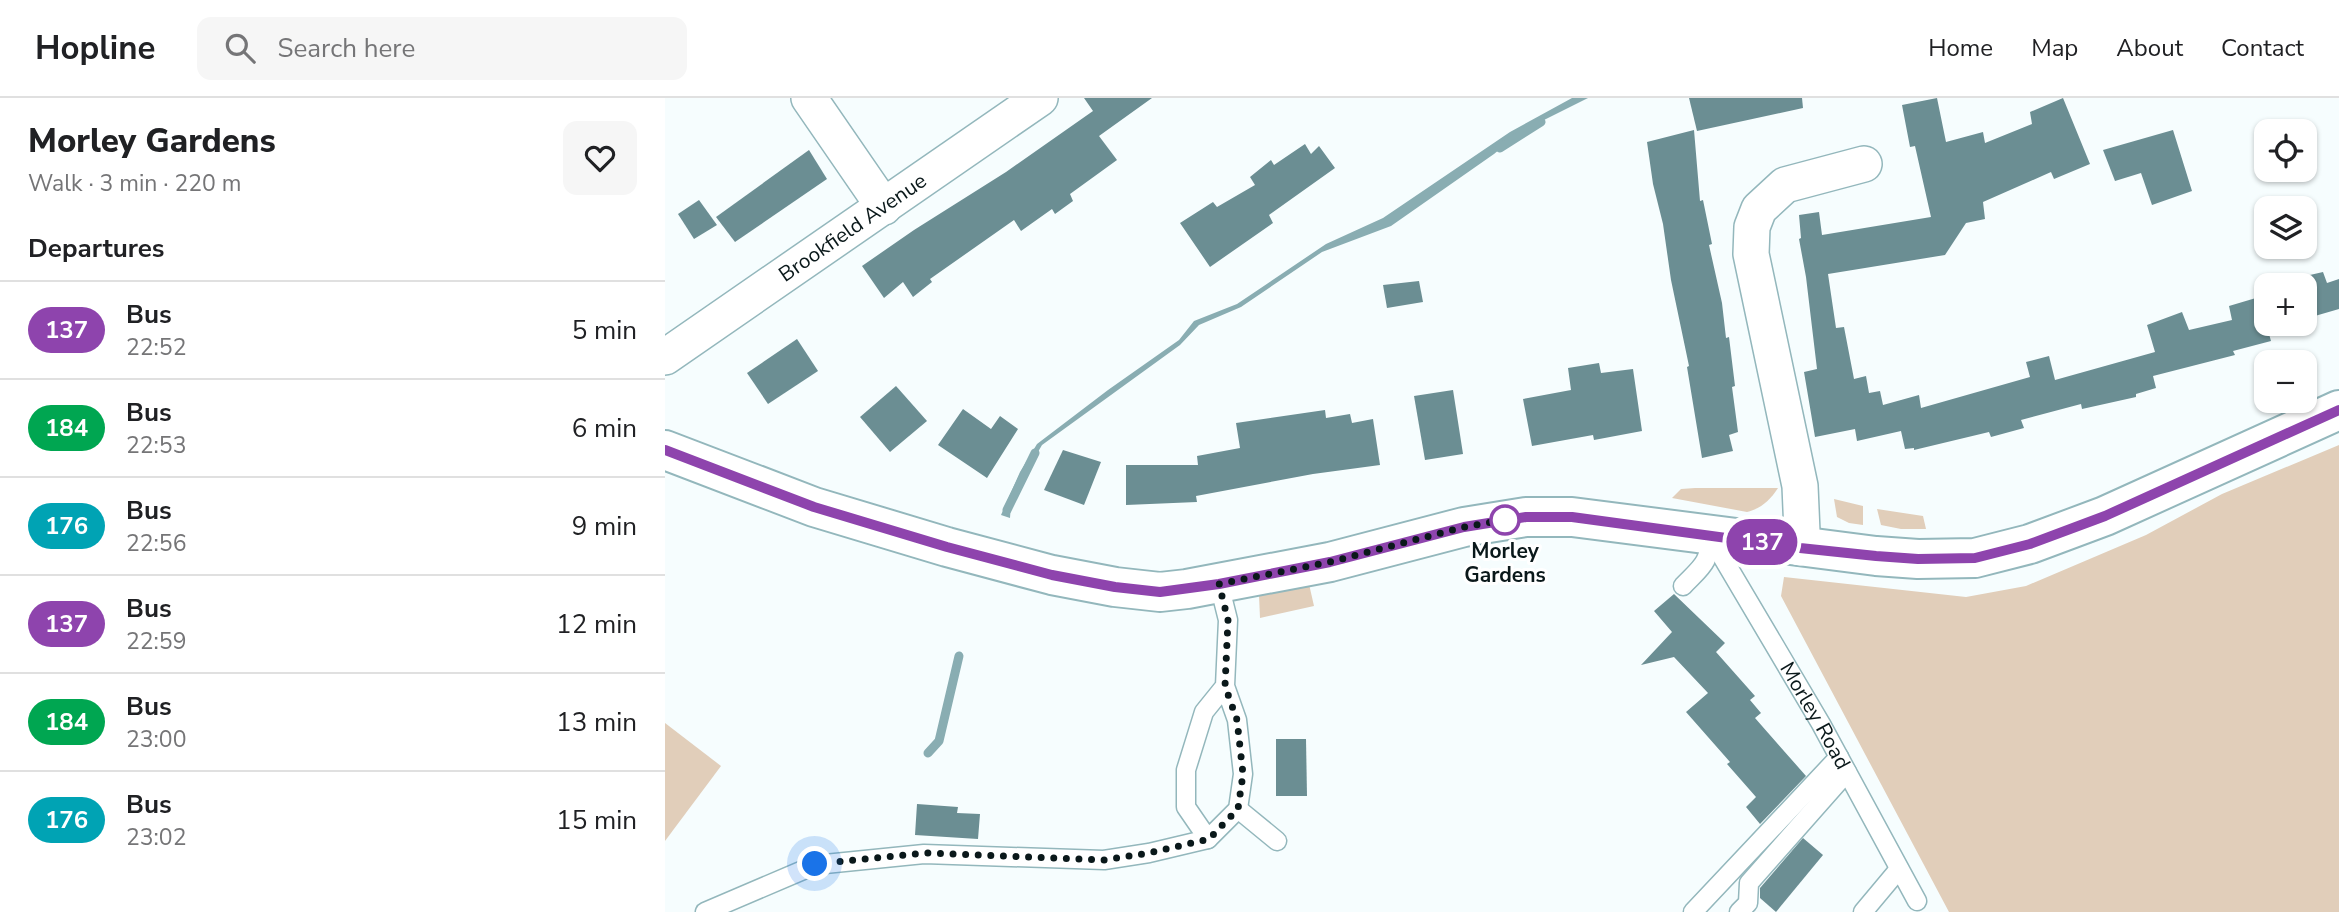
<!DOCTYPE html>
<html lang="en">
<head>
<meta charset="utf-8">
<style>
	:root { --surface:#fff; --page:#f6f6f6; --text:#202124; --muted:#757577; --line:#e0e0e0 }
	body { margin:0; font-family:"Nunito Sans",sans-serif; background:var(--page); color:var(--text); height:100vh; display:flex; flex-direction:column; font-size:26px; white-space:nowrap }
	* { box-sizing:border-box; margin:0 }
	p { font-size:23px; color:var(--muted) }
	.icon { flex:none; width:38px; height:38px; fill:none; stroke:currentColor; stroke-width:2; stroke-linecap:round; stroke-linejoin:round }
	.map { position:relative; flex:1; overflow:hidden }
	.details { display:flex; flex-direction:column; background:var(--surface); width:665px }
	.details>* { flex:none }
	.badge { padding:0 14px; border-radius:23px; font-size:24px; line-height:46px }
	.buttons { position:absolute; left:1589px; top:21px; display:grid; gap:14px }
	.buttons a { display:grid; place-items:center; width:63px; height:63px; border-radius:14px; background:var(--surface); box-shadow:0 2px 5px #0004; font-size:35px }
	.you { position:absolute; width:35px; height:35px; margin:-18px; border:5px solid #fff; border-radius:50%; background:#1a73e8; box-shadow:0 0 0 10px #1a73e833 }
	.map>.badge { position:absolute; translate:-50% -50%; box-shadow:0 0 0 4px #fff }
	h2 { padding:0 28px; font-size:26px; line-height:63px }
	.round { display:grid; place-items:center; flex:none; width:74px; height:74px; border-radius:14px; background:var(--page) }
	.head { display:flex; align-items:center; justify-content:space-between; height:119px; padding:0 28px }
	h1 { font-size:33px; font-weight:800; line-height:52px }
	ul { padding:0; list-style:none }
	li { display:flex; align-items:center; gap:21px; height:98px; padding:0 28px; border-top:2px solid var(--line) }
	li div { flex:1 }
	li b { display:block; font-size:26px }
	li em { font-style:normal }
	li .badge { min-width:77px; font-weight:700; text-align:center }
	header { display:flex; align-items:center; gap:42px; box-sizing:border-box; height:98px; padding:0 35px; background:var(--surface); border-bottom:2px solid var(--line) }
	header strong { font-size:33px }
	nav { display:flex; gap:38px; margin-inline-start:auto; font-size:24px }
	.search { width:490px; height:63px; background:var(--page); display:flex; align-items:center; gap:18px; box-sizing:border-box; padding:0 24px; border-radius:14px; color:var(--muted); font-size:26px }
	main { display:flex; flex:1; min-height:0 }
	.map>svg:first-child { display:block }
	.green { fill:#e1ceba }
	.water { fill:#89adb2 }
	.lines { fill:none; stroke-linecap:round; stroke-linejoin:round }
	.stream { stroke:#89adb2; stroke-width:9 }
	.building { fill:#6b8e93 }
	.service-casing { stroke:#93b7bc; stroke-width:21 }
	.minor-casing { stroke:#93b7bc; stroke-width:38 }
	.tertiary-casing { stroke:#93b7bc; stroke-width:42 }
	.service { stroke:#fff; stroke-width:18 }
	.minor { stroke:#fff; stroke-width:35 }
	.tertiary { stroke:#fff; stroke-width:38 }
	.line-casing { stroke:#fff; stroke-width:16 }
	.line { stroke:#8e44ad; stroke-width:10 }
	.walk { stroke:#0a181a; stroke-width:7; stroke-dasharray:0 12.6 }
	.stop-dot { fill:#fff; stroke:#8e44ad; stroke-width:3.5 }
	.labels { text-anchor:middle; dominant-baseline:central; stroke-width:6; stroke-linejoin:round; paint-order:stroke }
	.street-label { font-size:21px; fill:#0a181a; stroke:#fff }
	.stop-label { font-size:21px; font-weight:bold; fill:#0a181a; stroke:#fff }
</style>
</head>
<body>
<header>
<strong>Hopline</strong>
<div class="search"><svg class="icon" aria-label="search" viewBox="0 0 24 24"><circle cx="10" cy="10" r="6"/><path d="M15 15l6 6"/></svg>Search here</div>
<nav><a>Home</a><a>Map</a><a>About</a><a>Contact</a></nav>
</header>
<main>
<section class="details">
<div class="head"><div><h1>Morley Gardens</h1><p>Walk · 3 min · 220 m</p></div><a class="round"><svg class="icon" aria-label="heart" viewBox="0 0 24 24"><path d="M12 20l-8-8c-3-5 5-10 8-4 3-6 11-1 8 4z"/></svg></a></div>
<h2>Departures</h2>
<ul>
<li><span class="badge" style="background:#8e44ad;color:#fff">137</span><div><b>Bus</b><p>22:52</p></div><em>5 min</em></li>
<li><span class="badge" style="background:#00a651;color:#fff">184</span><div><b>Bus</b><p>22:53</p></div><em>6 min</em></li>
<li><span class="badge" style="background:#00a3b4;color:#fff">176</span><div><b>Bus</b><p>22:56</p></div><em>9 min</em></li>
<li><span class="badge" style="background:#8e44ad;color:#fff">137</span><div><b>Bus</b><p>22:59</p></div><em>12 min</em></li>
<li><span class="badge" style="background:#00a651;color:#fff">184</span><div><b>Bus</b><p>23:00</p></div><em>13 min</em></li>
<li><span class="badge" style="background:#00a3b4;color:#fff">176</span><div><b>Bus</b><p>23:02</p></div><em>15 min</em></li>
</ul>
</section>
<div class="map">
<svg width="1674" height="814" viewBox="0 0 1674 814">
	<rect width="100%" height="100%" fill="#f6fdfe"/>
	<g class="green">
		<polygon points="1674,347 1674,814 1284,814 1116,498 1119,479 1301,499 1361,488 1481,437 1557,396"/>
		<path d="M1030 390H1113C1105 402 1097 410 1082 414L1007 400 1016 391Z"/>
		<polygon points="1169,401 1198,408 1198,427 1184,425 1172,419"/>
		<polygon points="1212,411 1258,418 1261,431 1236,431 1216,427"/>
		<polygon points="644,486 649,508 595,520 594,497"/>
		<polygon points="0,625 56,668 0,743"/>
	</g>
	<polygon class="water" points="907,0 923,0 879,22 846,42 829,56 726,128 657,154 576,209 534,227 515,247 377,347 350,394 346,406 345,420 336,417 355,374 372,346 443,292 514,242 529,223 572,206 661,146 718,120 845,34"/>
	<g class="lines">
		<g class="stream">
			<polyline points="835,50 876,24"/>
			<polyline points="342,412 370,355"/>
			<polyline points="263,655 274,643 294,558"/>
		</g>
	</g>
	<g class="building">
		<polygon points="419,0 487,0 434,38 452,62 405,96 408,103 390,116 387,111 356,133 349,122 265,181 267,184 248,199 238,184 219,200 197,168 249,132 341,74 428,13"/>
		<polygon points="1024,0 1137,0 1138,10 1032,33"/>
		<polygon points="1272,0 1281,44 1318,34 1320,45 1367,26 1365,14 1398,0 1425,66 1389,81 1386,74 1318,104 1320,121 1301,125 1280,157 1163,176 1171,230 1179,229 1189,281 1201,278 1204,295 1215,293 1218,307 1254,297 1256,310 1365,279 1361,264 1384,258 1390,282 1490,254 1482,227 1517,214 1524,232 1567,222 1564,208 1601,197 1601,226 1616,226 1602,229 1606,243 1568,253 1570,257 1488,278 1491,290 1471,296 1471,299 1417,311 1416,306 1356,322 1359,330 1326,339 1324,334 1249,352 1249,350 1240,351 1236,333 1192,343 1190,331 1150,339 1139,274 1152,271 1141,179 1134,141 1136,140 1134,117 1154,114 1157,137 1266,119 1250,48 1245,49 1237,7"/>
		<polygon points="1029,32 1035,103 1038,102 1047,146 1044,147 1057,205 1061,240 1064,239 1070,288 1067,289 1073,334 1064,337 1068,353 1037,360 1022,269 1024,268 1006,182 998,126 988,86 982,44"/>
		<polygon points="1508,32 1527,93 1487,107 1476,75 1450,83 1438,52"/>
		<polygon points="640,46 646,56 654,48 670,70 604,117 608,125 545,169 515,125 548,104 552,109 590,87 585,79 606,62 609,67"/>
		<polygon points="144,52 162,81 70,144 51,119"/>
		<polygon points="34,102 52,127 29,141 13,116"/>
		<polygon points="1658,174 1662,185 1674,181 1674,211 1643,220 1640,221 1640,187 1606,186"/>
		<polygon points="754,183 758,204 722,210 718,187"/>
		<polygon points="132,241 153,273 103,306 82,275"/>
		<polygon points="934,265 936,275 968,271 977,333 929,342 928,337 867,348 858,301 906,292 903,270"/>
		<polygon points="231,288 262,323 225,354 195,319"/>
		<polygon points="788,292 798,356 760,362 749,298"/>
		<polygon points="298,311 326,331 335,318 353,331 322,380 273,347"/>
		<polygon points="660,312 661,320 685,316 687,325 708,321 715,367 648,376 531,398 532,404 461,407 461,367 533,367 532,358 575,350 571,325"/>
		<polygon points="398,352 436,364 419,407 379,392"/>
		<polygon points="1009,496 1060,545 1051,554 1090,598 1085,602 1096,615 1090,620 1141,678 1095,726 1081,709 1091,699 1062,666 1065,664 1021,614 1043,595 1009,559 976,567 1007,534 989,513"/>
		<polygon points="611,641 641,641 642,698 611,698"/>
		<polygon points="252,706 293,709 292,715 315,716 313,741 250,737"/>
		<polygon points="1138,740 1158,757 1111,814 1095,800 1095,790"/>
	</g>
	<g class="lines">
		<defs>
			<g id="service">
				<path id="s1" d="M1046 440 1156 626 1252 803"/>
				<polyline points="554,486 563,522 560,588 572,622 578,676 573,711 543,741 521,709 521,672 539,614 560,588"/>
				<path d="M1018 488C1036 469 1046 465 1044 437"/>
				<polyline points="573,711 612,743"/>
				<polyline points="40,814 150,767 259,756 439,762 484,755 543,741"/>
				<polyline points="1028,814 1174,659"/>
				<polyline points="1074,814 1083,805 1084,785 1182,674"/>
				<polyline points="1198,814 1234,771"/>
			</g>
			<g id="minor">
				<polyline points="144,0 219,109"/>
				<path id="s2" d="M0 259 375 0"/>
				<polyline points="1135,450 1137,434 1135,388 1086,156 1087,129 1094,111 1120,87 1199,66"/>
			</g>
			<polyline id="tertiary" points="0,352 149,409 282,449 387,477 450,489 495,494 522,491 665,464 799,429 861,419 907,419 1211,458 1253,461 1310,460 1365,446 1440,418 1674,312"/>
		</defs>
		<use href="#service" class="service-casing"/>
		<use href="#minor" class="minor-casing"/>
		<use href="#tertiary" class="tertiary-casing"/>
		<use href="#service" class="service"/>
		<use href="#minor" class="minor"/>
		<use href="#tertiary" class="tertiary"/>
	</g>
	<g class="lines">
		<defs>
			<polyline id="line" points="0,352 149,409 282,449 387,477 450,489 495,494 554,486 665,464 799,429 861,419 907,419 1135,450 1211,458 1253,461 1310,460 1365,446 1440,418 1674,312"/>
		</defs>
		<use href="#line" class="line-casing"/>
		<use href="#line" class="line"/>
		<polyline class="walk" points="150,766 260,755 439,762 484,755 544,741 573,711 578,676 572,622 560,588 563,522 554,486 665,464 799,429 844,421 840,422"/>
	</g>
	<circle class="stop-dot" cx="840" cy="422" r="14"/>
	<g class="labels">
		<g class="street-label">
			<text stroke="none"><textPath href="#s2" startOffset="228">Brookfield Avenue</textPath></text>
			<text stroke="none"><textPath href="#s1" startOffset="206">Morley Road</textPath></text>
		</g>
		<g class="stop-label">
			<text x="840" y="453">Morley<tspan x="840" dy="24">Gardens</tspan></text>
		</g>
	</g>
</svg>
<div class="buttons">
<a><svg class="icon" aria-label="locate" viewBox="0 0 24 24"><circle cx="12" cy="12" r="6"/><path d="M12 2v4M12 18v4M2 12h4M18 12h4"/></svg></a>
<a><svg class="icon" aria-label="layers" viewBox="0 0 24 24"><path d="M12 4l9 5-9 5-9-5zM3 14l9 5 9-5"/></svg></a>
<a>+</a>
<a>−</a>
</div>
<div class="you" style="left:150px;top:766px"></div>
<b class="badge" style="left:1097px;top:444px;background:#8e44ad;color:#fff">137</b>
</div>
</main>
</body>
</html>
